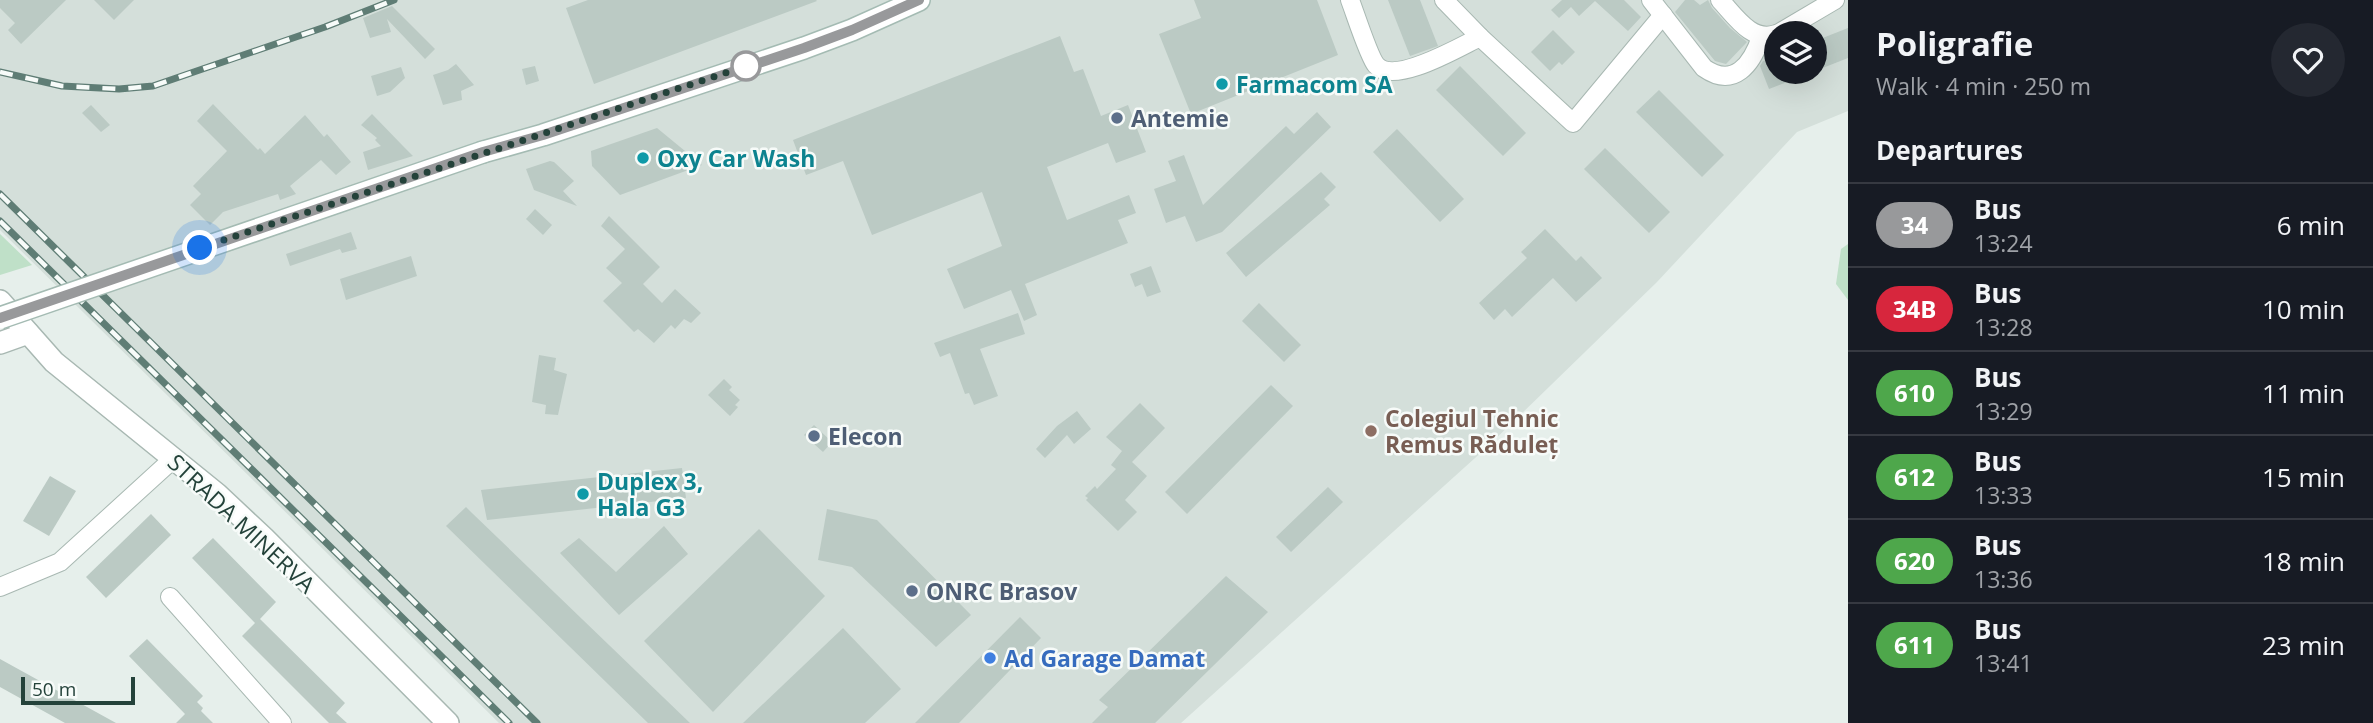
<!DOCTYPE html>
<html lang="en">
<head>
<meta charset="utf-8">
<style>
	:root { --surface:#171b24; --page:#242831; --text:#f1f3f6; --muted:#9ea1a6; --line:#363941 }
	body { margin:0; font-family:"Open Sans",sans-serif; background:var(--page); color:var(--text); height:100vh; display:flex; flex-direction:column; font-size:26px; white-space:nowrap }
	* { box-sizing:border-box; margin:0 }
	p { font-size:23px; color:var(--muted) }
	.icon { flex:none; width:38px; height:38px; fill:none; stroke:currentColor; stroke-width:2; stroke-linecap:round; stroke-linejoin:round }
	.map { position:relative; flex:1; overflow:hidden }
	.details { display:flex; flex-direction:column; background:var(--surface); width:525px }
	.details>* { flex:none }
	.badge { padding:0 14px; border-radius:23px; font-size:24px; line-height:46px }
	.fabs { position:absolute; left:1764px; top:21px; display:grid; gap:14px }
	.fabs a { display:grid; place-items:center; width:63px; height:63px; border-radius:50%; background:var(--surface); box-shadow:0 7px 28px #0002; font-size:35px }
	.scale { position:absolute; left:21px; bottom:18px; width:114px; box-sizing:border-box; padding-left:7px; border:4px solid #24423a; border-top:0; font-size:19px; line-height:24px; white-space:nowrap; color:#24423a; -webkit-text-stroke:5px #f7fbf9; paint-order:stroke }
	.you { position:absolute; width:35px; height:35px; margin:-18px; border:5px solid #fff; border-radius:50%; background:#1a73e8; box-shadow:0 0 0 10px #1a73e833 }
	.map>.badge { position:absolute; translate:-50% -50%; box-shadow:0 0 0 4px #fff }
	h2 { padding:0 28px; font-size:26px; line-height:63px }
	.round { display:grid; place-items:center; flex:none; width:74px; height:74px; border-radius:37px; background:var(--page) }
	.overview { display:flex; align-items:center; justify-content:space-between; height:119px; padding:0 28px }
	h1 { font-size:33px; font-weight:700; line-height:52px }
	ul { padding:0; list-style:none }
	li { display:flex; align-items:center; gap:21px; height:84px; padding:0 28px; border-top:2px solid var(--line) }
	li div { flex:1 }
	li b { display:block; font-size:26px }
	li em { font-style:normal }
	li .badge { min-width:77px; font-weight:700; text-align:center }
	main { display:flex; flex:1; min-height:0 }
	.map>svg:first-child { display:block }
	.built { fill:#d4dfda; fill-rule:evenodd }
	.green { fill:#bfe0c8 }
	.building { fill:#bbcac4 }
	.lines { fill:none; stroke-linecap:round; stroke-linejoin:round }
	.minor-casing { stroke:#a8b8b2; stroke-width:20 }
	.tertiary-casing { stroke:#a8b8b2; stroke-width:24 }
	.secondary-casing { stroke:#a4bbb3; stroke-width:24 }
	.minor { stroke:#fff; stroke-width:18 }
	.tertiary { stroke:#fff; stroke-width:21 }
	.secondary { stroke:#fff; stroke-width:21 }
	.rail-casing { stroke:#5f7d75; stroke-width:7 }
	.rail { stroke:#f7fbf9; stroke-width:4.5; stroke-dasharray:13; stroke-linecap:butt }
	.secondary-bridge-casing { stroke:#a4bbb3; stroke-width:24; stroke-linecap:butt }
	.secondary-bridge { stroke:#fff; stroke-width:21 }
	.line-casing { stroke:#fff; stroke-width:16 }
	.line { stroke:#98999b; stroke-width:10 }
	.walk { stroke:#24423a; stroke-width:7; stroke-dasharray:0 12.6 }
	.stop-dot { fill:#fff; stroke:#98999b; stroke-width:3.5 }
	.culture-dot { fill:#0f9aa8; stroke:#f7fbf9; stroke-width:2.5 }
	.service-dot { fill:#5c6f8a; stroke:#f7fbf9; stroke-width:2.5 }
	.education-dot { fill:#8d6e63; stroke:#f7fbf9; stroke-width:2.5 }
	.shop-dot { fill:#3f7fe0; stroke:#f7fbf9; stroke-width:2.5 }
	.labels { text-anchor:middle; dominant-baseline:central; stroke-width:5; stroke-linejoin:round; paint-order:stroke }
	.culture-label { font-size:23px; font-weight:bold; fill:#0d838f; stroke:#f7fbf9; text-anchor:start }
	.service-label { font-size:23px; font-weight:bold; fill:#4e5e75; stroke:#f7fbf9; text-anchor:start }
	.education-label { font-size:23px; font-weight:bold; fill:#785e54; stroke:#f7fbf9; text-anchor:start }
	.street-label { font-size:23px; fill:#24423a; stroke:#f7fbf9 }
	.shop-label { font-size:23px; font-weight:bold; fill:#366cbe; stroke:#f7fbf9; text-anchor:start }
</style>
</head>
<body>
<main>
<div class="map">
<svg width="1848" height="723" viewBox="0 0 1848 723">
	<rect width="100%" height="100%" fill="#e6efeb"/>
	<path class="built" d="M0 0H1848V111L1797 132 1657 282 1485 449 1181 723H499L0 230ZM1776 33H1815V72H1776Z"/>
	<g class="green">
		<polygon points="0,234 32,265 0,275"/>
		<polygon points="1848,244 1848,300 1836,284 1841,249"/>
	</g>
	<g class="building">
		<polygon points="0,0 66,0 21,44 8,30 15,23 0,8"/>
		<polygon points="94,0 134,0 114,20"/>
		<polygon points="588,0 816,0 817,1 594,84 566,8"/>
		<polygon points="1194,0 1317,0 1338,55 1191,114 1159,34 1201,18"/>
		<polygon points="1388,0 1420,0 1438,46 1410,56"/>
		<polygon points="1562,0 1624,0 1641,17 1628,31 1595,1 1579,16 1571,7 1559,18 1551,10"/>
		<polygon points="1685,0 1694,0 1700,5 1708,0 1712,8 1730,28 1747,42 1726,64 1715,61 1675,12"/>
		<polygon points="392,6 435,49 425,59 387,19 391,32 370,38 363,18"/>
		<polygon points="1848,28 1848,58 1815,71 1815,41"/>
		<polygon points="1553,30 1575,52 1562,65 1559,62 1550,71 1531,52"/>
		<polygon points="1060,36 1074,72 1083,69 1101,116 1128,105 1146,152 1116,163 1108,143 1047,167 1067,220 1129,195 1136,213 1118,220 1128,243 1025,284 1037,315 1024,321 1011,290 964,309 947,269 1002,246 982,192 872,235 843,161 806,175 793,140"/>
		<polygon points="1776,56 1776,72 1811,73 1769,89 1760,66 1763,61"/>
		<polygon points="456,64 474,85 461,91 462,100 443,105 433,75 448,70"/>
		<polygon points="535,66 539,81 526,85 522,69"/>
		<polygon points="1460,66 1526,133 1503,156 1436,90"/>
		<polygon points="401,67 405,78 390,92 377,96 371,76"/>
		<polygon points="1659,90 1724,155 1702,177 1636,112"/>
		<polygon points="213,104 258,150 260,148 265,154 305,115 324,137 327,134 351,162 336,175 321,160 290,186 296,194 280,200 278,194 223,212 210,225 190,205 201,194 193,186 227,151 197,121"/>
		<polygon points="91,105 110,125 101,132 82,113"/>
		<polygon points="1317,112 1331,127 1222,232 1196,242 1185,216 1166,223 1154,189 1176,181 1168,161 1184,155 1203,205 1286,126 1294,134"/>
		<polygon points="372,114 403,146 413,156 368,170 363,152 381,146 375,140 377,138 361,125"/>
		<polygon points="657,128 702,165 620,195 592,166 591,151"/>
		<polygon points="1397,129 1464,199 1440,222 1373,152"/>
		<polygon points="1605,148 1670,212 1649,233 1584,169"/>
		<polygon points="550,161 554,162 574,181 563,191 577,206 534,190 526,169"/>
		<polygon points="1321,172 1336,187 1324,199 1330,205 1246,277 1226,253"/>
		<polygon points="535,209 552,225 543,235 526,219"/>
		<polygon points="609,216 660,267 643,284 662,303 675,289 701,313 691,323 684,319 675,329 671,325 654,343 638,329 634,332 603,301 622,283 606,268 625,249 601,226"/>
		<polygon points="1545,229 1576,261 1581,256 1602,278 1576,302 1553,278 1512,317 1505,309 1494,320 1479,303 1527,258 1521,252"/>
		<polygon points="351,232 357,249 342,253 340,249 290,266 286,254"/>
		<polygon points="411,256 417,276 346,300 340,279"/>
		<polygon points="1151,266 1161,292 1147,297 1142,284 1135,287 1130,274"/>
		<polygon points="1259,303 1301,345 1284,362 1242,321"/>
		<polygon points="1018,313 1025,334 980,349 998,396 974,405 969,393 965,394 950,353 940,357 934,343"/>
		<polygon points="539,355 556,358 554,370 567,374 558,415 545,414 546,405 532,402"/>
		<polygon points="724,379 732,387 729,390 740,400 735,405 738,407 730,416 708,395"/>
		<polygon points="1271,385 1293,406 1187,514 1165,492"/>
		<polygon points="1140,403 1165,428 1132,462 1147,476 1125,500 1137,512 1118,531 1086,500 1088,498 1085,496 1095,486 1097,489 1116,469 1111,465 1122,451 1106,437"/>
		<polygon points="1077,411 1091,429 1074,444 1067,435 1045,458 1036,449 1057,426"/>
		<polygon points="814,425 832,442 823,452 804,435"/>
		<polygon points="682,468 686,498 487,520 481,490"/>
		<polygon points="50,476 76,491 49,536 23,521"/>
		<polygon points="1328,487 1343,502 1291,552 1276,537"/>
		<polygon points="466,507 472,513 690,723 648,723 446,526"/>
		<polygon points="827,509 877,520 971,615 936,647 852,567 818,560"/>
		<polygon points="151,514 171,535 106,598 86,577"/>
		<polygon points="664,526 688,554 619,615 560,553 579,538 616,572"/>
		<polygon points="759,529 825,596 713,712 644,641"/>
		<polygon points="213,538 276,602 260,619 345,703 336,713 347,723 329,723 242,636 255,623 192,558"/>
		<polygon points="1226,576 1268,612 1155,723 1092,723 1108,707 1099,700"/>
		<polygon points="1020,617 1041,638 959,723 915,723"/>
		<polygon points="843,628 901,689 865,723 743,723"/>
		<polygon points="147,639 203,696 197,702 203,708 201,711 213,723 176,723 185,714 129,656"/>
		<polygon points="0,659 116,723 65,723 0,687"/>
	</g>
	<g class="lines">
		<defs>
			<g id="minor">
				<path d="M1350 0C1355 13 1369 57 1376 65 1394 86 1459 47 1480 37"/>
				<polyline points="1444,0 1480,37 1573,123 1663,15"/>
				<path d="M1651 0 1704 68C1734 89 1752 64 1761 37"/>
				<path d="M1720 0C1735 16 1752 43 1776 34"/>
				<polyline points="1779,33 1835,0"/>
				<polyline points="0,587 60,562 173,459"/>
				<polyline points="170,597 282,723"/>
			</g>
			<g id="tertiary">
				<polyline points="0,301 54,362 217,494 264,538 448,723"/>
				<polyline points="0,343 28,333"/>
			</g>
			<polyline id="secondary" points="483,152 543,135 804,48 852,30 919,0"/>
		</defs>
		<use href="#minor" class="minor-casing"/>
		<use href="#tertiary" class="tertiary-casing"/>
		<use href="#secondary" class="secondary-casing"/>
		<use href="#minor" class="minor"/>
		<use href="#tertiary" class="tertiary"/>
		<use href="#secondary" class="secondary"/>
		<defs>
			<g id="rail">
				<polyline points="0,72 62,86 119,89 153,86 325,27 394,0"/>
				<polyline points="0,194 537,723"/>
				<polyline points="0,221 509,723"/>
			</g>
		</defs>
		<use href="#rail" class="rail-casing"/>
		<use href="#rail" class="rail"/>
		<defs>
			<polyline id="secondary-bridge" points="0,318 483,152"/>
		</defs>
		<use href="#secondary-bridge" class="secondary-bridge-casing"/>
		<use href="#secondary-bridge" class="secondary-bridge"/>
	</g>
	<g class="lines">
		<defs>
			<polyline id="line" points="0,318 483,152 543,135 804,48 852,30 919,0"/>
		</defs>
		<use href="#line" class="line-casing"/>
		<use href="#line" class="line"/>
		<polyline class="walk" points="200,248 746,66"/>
	</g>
	<circle class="stop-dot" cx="746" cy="66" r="14"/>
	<g class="culture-dot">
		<circle cx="1222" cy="84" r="7"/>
		<circle cx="643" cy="158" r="7"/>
		<circle cx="583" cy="494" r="7"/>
	</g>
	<g class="service-dot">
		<circle cx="1117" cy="118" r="7"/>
		<circle cx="814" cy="436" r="7"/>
		<circle cx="912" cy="591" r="7"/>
	</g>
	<circle class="education-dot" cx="1371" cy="431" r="7"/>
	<circle class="shop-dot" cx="990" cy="658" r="7"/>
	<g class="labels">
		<g class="culture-label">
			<text x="1236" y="84">Farmacom SA</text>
			<text x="657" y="158">Oxy Car Wash</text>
			<text x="597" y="481">Duplex 3,<tspan x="597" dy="26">Hala G3</tspan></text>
		</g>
		<g class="service-label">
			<text x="1131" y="118">Antemie</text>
			<text x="828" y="436">Elecon</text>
			<text x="926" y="591">ONRC Brasov</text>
		</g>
		<g class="education-label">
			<text x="1385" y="418">Colegiul Tehnic<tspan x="1385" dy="26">Remus Răduleț</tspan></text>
		</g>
		<g class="street-label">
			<text transform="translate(242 523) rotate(43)">STRADA MINERVA</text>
		</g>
		<g class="shop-label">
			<text x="1004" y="658">Ad Garage Damat</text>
		</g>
	</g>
</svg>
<div class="fabs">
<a><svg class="icon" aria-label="layers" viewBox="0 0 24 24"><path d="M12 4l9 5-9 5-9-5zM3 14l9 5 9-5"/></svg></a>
</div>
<div class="scale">50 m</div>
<div class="you" style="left:200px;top:248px"></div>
</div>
<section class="details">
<div class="overview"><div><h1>Poligrafie</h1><p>Walk · 4 min · 250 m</p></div><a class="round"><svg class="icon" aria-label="heart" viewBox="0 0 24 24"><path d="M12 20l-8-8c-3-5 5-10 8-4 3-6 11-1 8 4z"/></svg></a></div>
<h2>Departures</h2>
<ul>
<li><span class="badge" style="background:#98999b;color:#fff">34</span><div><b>Bus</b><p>13:24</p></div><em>6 min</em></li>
<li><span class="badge" style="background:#d7263d;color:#fff">34B</span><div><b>Bus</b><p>13:28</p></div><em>10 min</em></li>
<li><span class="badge" style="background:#4ea74b;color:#fff">610</span><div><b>Bus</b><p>13:29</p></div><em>11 min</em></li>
<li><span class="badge" style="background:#4ea74b;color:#fff">612</span><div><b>Bus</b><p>13:33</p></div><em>15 min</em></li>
<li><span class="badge" style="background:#4ea74b;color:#fff">620</span><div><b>Bus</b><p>13:36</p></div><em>18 min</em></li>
<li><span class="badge" style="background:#4ea74b;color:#fff">611</span><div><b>Bus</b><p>13:41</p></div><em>23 min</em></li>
</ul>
</section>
</main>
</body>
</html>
